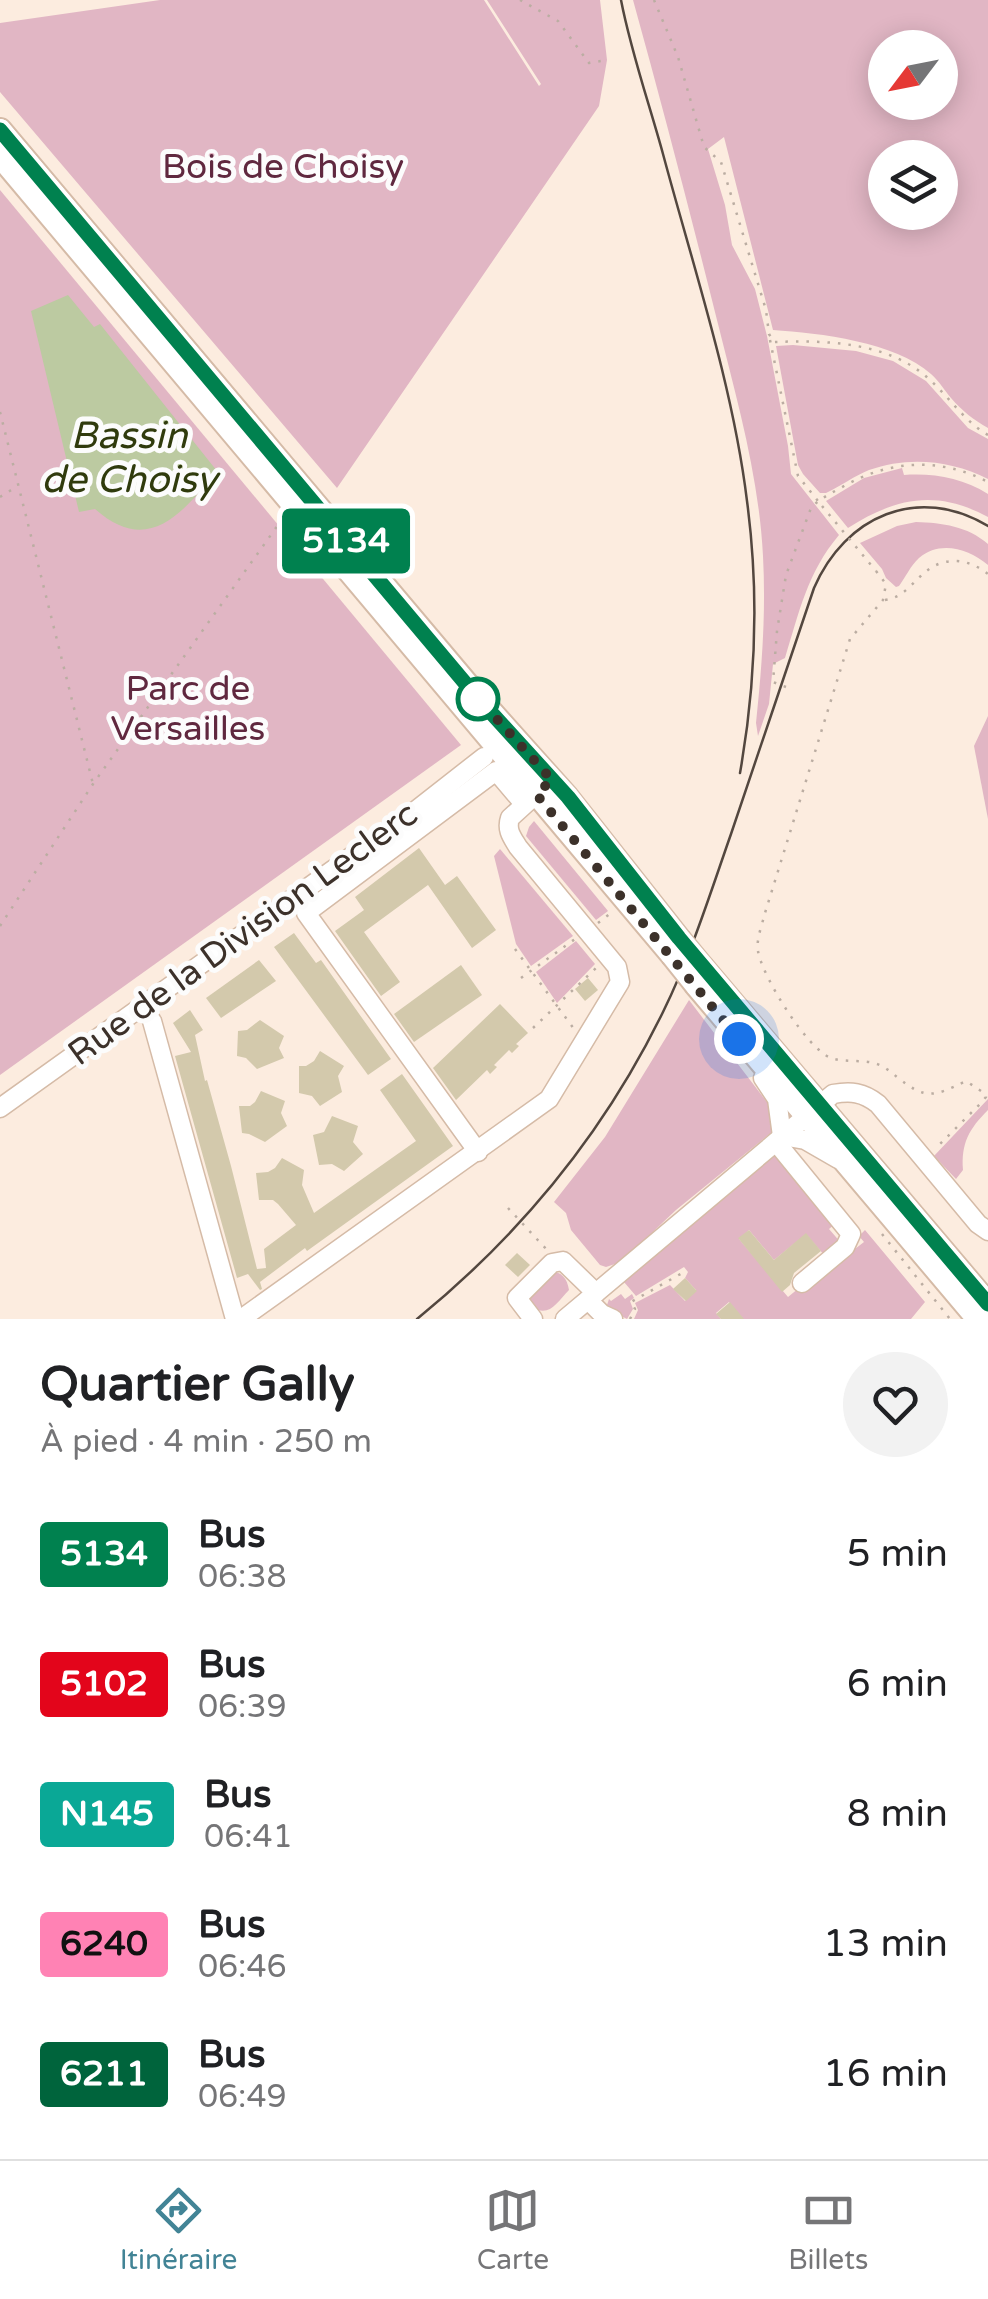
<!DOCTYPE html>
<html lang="fr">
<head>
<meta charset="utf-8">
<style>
	:root { --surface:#fff; --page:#f2f2f2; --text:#202124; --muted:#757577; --line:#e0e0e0; --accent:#428496 }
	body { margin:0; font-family:"Varela Round",sans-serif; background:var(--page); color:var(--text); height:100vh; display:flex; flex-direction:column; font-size:38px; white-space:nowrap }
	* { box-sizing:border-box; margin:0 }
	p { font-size:32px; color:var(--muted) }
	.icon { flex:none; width:55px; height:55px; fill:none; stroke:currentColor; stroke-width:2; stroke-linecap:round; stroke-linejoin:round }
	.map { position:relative; height:1319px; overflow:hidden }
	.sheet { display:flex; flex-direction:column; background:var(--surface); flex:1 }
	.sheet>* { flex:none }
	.badge { padding:0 20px; border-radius:8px; font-size:35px; line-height:65px }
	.needle { width:65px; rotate:238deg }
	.buttons { position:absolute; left:868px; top:30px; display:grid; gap:20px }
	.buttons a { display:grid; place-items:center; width:90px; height:90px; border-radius:50%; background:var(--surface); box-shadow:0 5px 25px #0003; font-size:50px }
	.you { position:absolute; width:50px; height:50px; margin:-25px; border:8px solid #fff; border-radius:50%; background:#1a73e8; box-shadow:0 0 0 15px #1a73e833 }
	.map>.badge { position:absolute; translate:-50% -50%; box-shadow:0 0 0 5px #fff }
	.round { display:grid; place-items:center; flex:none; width:105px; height:105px; border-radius:52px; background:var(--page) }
	.summary { display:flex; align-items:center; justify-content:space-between; height:170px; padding:0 40px }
	h1 { font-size:48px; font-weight:700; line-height:75px }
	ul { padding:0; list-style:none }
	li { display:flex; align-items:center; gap:30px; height:130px; padding:0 40px }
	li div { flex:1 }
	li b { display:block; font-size:38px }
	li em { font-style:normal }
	li .badge { min-width:110px; font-weight:700; text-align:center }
	.dock { display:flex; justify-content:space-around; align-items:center; height:140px; border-top:2px solid var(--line); background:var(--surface); font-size:28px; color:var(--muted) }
	.dock a { display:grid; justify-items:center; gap:5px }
	.dock .active { color:var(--accent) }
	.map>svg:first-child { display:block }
	.green { fill:#e1b6c4; fill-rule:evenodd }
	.water { fill:#bccaa1 }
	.building { fill:#d3c9ac }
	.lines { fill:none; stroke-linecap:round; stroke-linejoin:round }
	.minor-casing { stroke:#d5bba7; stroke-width:21 }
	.major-casing { stroke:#d5bba7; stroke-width:26 }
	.path { stroke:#bbada2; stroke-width:2.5; stroke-dasharray:2.5 8; stroke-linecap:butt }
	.minor { stroke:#fff; stroke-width:18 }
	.major { stroke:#fff; stroke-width:22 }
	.tram { stroke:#53473f; stroke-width:2.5 }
	.major-bridge-casing { stroke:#d5bba7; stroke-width:26; stroke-linecap:butt }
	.path-bridge { stroke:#bbada2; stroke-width:2.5; stroke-dasharray:2.5 8; stroke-linecap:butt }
	.major-bridge { stroke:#fff; stroke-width:22 }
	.line-casing { stroke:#fff; stroke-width:22 }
	.line { stroke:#00814f; stroke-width:15 }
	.walk { stroke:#3c312a; stroke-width:10; stroke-dasharray:0 18 }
	.stop-dot { fill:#fff; stroke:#00814f; stroke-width:5 }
	.labels { text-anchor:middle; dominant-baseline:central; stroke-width:10; stroke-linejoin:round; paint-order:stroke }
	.park-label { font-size:35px; fill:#60283f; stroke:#fcfcfc }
	.street-label { font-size:35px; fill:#3c312a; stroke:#fcfcfc }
	.water-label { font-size:38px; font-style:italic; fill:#303b0d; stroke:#fcfcfc }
</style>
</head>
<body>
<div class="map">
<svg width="988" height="1319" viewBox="0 0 988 1319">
	<rect width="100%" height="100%" fill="#fcecdf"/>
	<g class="green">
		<polygon points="160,0 484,0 539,86 541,84 487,0 600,0 607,60 599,106 337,488 0,92 0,23"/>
		<path d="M633 0H988V428C974 420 962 411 951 398 945 391 939 381 931 374 895 342 820 333 773 330L724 137 708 149 725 205 732 245 755 289 767 336 788 446 791 474 839 535C807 573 799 613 785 658L773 664 769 704 758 736 756 723C762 666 766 613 763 556 759 477 737 400 718 324 691 216 663 108 633 0ZM885 48H940V102H885ZM885 158H940V212H885Z"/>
		<polygon points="0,190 461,745 0,1075"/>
		<path d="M793 345 856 351 893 361 926 381 968 428 988 439V479C951 460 908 456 869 470 854 476 841 486 826 493H820L803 474 798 465 776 346Z"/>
		<path d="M902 468 904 475C934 473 962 478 988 494V517C936 489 895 498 848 528L826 501 864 478Z"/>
		<path d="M916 522C943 523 967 526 988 544V565C969 549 940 540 919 558 911 565 905 578 899 586L896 587 886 578 882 569 860 543 897 526Z"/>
		<polygon points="988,716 988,819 974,746"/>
		<polygon points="534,821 608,911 596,920 526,836 529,827"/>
		<polygon points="500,849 573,936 531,966 516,944 494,856"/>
		<polygon points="576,941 595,964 557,1003 536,972"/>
		<polygon points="689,1000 773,1110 775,1123 772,1132 676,1210 621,1262 606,1267 600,1265 571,1230 566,1213 554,1202 605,1137"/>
		<path d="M988 1099V1110C969 1129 961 1143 963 1170L956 1179 934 1156Z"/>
		<polygon points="777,1154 836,1223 829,1229 842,1244 825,1256 806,1234 774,1260 749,1230 739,1239 788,1297 843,1252 851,1252 864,1242 859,1236 865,1230 925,1302 911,1319 743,1319 729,1302 716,1313 721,1319 634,1319 638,1310 635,1303 670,1285 685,1301 696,1290 685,1278 688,1272 684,1267 636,1296 624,1282 768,1155"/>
		<path d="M550 1271C562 1272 567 1278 569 1290 556 1303 550 1318 531 1307L530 1292Z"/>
		<polygon points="621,1294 625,1299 632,1294 634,1298 630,1301 633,1309 627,1319 606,1308 609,1299 611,1301"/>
	</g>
	<path class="water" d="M68 295 94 327 100 324 217 471C182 514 148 556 95 509L79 512 31 311Z"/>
	<g class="building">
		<polygon points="419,848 445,885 457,876 496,930 472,948 428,885 364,932 400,982 381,996 335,931 364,910 355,897"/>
		<polygon points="294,933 316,963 321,960 391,1059 368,1075 274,947"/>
		<polygon points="259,960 276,981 221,1018 206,998"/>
		<polygon points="461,965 482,995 414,1042 394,1014"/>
		<polygon points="588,978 598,990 585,1001 575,989"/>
		<polygon points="500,1004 528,1033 516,1044 519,1046 512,1053 509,1050 494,1065 497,1067 490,1074 487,1070 456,1100 433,1068"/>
		<polygon points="190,1010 203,1030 195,1035 205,1081 207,1080 231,1166 257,1269 266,1268 264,1249 296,1225 278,1204 273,1200 259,1200 256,1173 268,1172 275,1168 282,1158 304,1170 302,1185 314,1213 416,1141 380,1090 402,1074 453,1146 307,1251 305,1248 260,1282 262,1289 260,1290 248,1274 237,1278 175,1056 191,1052 173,1023"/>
		<polygon points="260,1020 284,1036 279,1048 284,1058 257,1069 246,1058 237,1056 238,1031 247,1030"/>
		<polygon points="320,1051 344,1066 338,1076 342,1092 320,1106 312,1096 299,1093 299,1066 306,1066 314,1061"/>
		<polygon points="261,1091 285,1101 281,1113 287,1126 265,1142 249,1134 242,1133 239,1106 250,1106 255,1102"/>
		<polygon points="332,1116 358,1126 353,1142 363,1154 344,1171 332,1164 319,1165 313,1135 324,1132"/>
		<polygon points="749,1230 774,1260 806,1233 821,1251 794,1273 790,1285 782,1292 738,1238"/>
		<polygon points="517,1253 530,1265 518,1277 505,1265"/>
		<polygon points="685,1278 697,1291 686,1301 673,1289"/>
		<polygon points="730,1302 744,1319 721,1319 716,1314"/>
	</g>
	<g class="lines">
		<defs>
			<g id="minor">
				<polyline points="152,1021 235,1319"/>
				<polyline points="763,1078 777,1099 782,1136 805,1140 838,1159"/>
				<polyline points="0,1108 415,811 484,757"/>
				<polyline points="776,1142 851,1234 845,1247 802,1283"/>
				<polyline points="478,1152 306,913 496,771 524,804"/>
				<polyline points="588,1300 602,1314 613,1319"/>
				<path d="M241 1319 549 1099 620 982 617 967 518 847C512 837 506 830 510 818L544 787"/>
				<polyline points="533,1319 517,1298 552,1263 563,1261 596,1293"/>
				<path d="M565 1319 833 1094C851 1091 863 1092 878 1104L978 1224 988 1231"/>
			</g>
			<g id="major">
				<polyline points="0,130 477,696 567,797 679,939"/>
				<polyline points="0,156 672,955"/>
				<polyline points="703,968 988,1304"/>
				<polyline points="696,985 978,1319"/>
			</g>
		</defs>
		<use href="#minor" class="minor-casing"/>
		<use href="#major" class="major-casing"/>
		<g class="path">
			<polyline points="520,0 558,21 589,63 607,60"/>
			<path d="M654 0 678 57 704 147 721 162 766 310 769 334 774 342C827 340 891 342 931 381 951 399 964 421 988 435"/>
			<polyline points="770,340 798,476 822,506"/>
			<polyline points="0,412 93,784"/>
			<polyline points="0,497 16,487"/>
			<path d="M876 571 886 584 883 600 850 639 765 913C762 925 756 940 758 951 762 976 807 1049 831 1058 846 1063 863 1059 877 1064 884 1066 891 1072 897 1077 926 1100 933 1097 966 1081L984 1093 986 1097 980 1104 935 1149"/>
			<path d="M885 600C915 596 919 560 957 561 969 562 979 567 988 574"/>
			<path d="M786 687 773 682 777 631 786 575 811 508C820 498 832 493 844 486 890 460 940 457 988 482"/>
			<polyline points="598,923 611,913"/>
			<polyline points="0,926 93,784 278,525"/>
			<polyline points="515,949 574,1029"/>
			<polyline points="521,978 575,939"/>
			<polyline points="533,1028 597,967"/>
			<polyline points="508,1208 548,1251"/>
			<polyline points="882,1234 950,1319"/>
			<polyline points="630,1319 635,1309 631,1302 684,1272"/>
		</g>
		<use href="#minor" class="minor"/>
		<use href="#major" class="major"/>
		<g class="tram">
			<path d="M621 0C631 52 649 103 663 154 693 266 733 386 747 501 759 591 756 683 740 773"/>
			<path d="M417 1319C520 1235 605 1131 663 1012 691 955 710 894 731 834 759 752 786 670 814 588 845 516 918 484 988 526"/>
		</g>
		<defs>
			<g id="major-bridge">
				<polyline points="679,939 703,968"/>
				<polyline points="672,955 696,985"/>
			</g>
		</defs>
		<use href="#major-bridge" class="major-bridge-casing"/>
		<polyline class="path-bridge" points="822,506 876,571"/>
		<use href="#major-bridge" class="major-bridge"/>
	</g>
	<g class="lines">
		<defs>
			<polyline id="line" points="0,130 476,696 568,797 679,938 988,1304"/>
		</defs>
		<use href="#line" class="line-casing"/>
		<use href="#line" class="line"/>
		<polyline class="walk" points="478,699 476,696 552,780 536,794 739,1039"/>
	</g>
	<circle class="stop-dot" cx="478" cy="699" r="20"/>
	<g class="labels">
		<g class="park-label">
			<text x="283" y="167">Bois de Choisy</text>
			<text x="188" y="689">Parc de<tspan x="188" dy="40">Versailles</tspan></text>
		</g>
		<g class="street-label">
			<text transform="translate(243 934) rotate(-36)">Rue de la Division Leclerc</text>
		</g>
		<g class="water-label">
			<text x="129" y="436">Bassin<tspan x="129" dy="44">de Choisy</tspan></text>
		</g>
	</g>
</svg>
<div class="buttons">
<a><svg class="needle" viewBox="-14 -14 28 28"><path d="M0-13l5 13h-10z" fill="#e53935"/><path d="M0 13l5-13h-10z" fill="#757577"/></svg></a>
<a><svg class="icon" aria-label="layers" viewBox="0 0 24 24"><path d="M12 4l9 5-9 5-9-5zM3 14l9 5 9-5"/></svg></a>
</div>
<div class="you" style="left:739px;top:1039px"></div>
<b class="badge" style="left:346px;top:541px;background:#00814f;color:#fff">5134</b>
</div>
<section class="sheet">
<div class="summary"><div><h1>Quartier Gally</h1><p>À pied · 4 min · 250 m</p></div><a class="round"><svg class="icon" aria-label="heart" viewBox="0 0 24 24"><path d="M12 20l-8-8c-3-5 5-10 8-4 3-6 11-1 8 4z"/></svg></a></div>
<ul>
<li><span class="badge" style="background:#00814f;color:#fff">5134</span><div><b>Bus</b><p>06:38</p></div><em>5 min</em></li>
<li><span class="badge" style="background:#e3051b;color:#fff">5102</span><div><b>Bus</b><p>06:39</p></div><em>6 min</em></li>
<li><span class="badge" style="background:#0aa896;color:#fff">N145</span><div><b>Bus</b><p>06:41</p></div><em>8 min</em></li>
<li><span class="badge" style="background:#ff82b4;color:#111">6240</span><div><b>Bus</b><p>06:46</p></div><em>13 min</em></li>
<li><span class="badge" style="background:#00643c;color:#fff">6211</span><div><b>Bus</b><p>06:49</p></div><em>16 min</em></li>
</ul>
</section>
<nav class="dock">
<a class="active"><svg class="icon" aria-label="directions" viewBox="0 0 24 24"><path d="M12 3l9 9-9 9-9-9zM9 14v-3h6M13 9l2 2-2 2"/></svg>Itinéraire</a>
<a><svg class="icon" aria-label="map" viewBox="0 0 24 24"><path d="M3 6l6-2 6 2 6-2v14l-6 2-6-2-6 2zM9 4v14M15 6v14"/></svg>Carte</a>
<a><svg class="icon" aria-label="tickets" viewBox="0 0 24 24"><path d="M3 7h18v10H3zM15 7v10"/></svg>Billets</a>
</nav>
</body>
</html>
